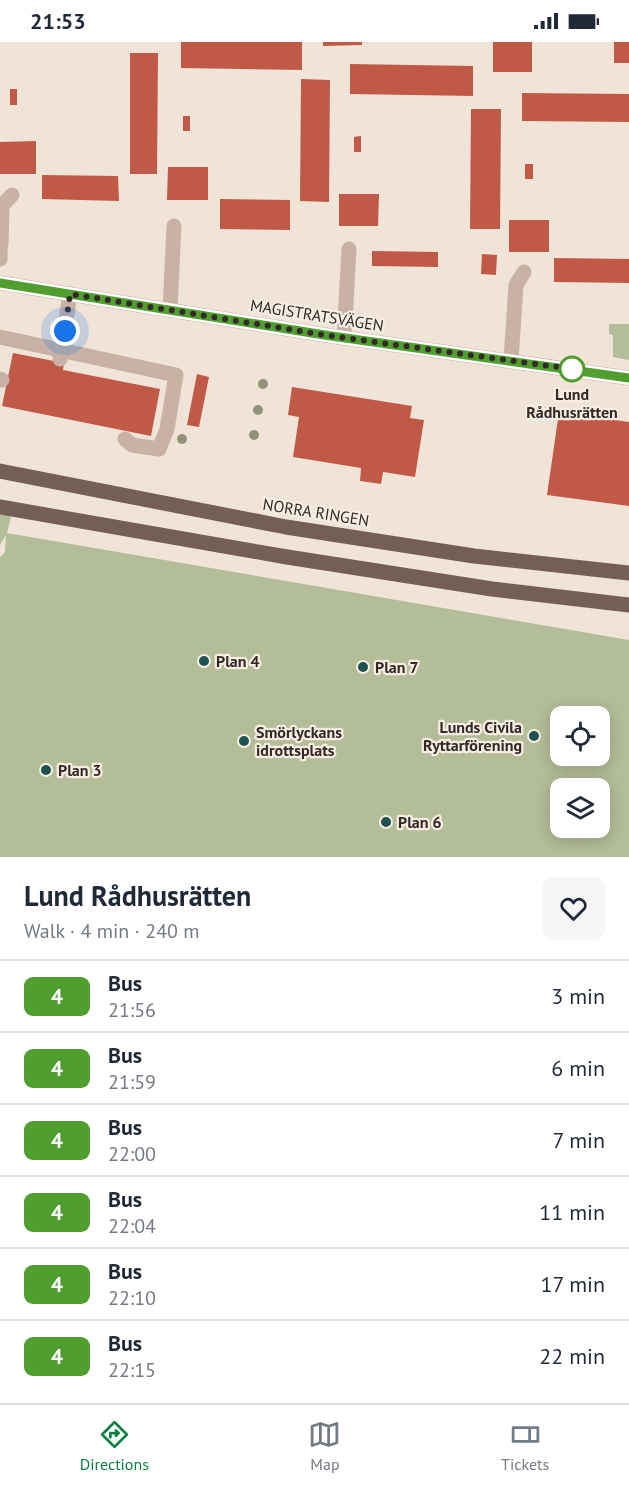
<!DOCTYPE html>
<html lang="en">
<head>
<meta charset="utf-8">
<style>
	:root { --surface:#fff; --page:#f6f6f7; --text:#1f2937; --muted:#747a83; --line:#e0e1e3; --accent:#0b8043 }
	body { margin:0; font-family:"PT Sans",sans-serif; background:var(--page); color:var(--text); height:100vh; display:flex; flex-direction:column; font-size:22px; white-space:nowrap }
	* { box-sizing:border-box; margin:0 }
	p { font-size:20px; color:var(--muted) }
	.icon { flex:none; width:33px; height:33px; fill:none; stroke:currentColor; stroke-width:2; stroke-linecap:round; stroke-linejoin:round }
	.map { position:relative; height:815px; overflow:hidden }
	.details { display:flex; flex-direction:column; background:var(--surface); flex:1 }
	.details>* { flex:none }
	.badge { padding:0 12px; border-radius:9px; font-size:21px; line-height:39px }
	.tools { position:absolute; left:550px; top:664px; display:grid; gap:12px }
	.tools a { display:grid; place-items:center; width:60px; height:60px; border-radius:12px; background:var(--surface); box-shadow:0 3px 15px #0003; font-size:30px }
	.you { position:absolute; width:30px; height:30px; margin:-15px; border:4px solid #fff; border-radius:50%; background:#1a73e8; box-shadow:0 0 0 9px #1a73e833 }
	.map>.badge { position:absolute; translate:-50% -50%; box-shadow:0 0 0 3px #fff }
	.round { display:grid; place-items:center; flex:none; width:63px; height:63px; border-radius:12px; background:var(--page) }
	.summary { display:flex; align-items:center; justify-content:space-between; height:102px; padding:0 24px }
	h1 { font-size:28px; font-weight:700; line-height:45px }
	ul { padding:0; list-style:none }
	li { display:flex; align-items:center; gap:18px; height:72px; padding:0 24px; border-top:2px solid var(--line) }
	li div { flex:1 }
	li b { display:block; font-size:22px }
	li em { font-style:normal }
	li .badge { min-width:66px; font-weight:700; text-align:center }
	.status { display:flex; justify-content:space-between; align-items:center; height:42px; padding:0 30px; background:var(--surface); direction:ltr }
	.status svg { height:16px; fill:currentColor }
	.tabs { display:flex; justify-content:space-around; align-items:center; height:84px; border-top:2px solid var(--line); background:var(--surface); font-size:16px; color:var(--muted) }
	.tabs a { display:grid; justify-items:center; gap:3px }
	.tabs .active { color:var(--accent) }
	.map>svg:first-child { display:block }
	.green { fill:#b4bd99; fill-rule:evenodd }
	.building { fill:#c05a46 }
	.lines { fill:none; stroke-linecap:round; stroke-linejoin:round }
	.minor { stroke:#c7b2a5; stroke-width:15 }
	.major { stroke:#745f58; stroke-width:15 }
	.tree { fill:#929279 }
	.line-casing { stroke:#fff; stroke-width:14 }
	.line { stroke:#509e2f; stroke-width:9 }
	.walk { stroke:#332926; stroke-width:6; stroke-dasharray:0 10.8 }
	.stop-dot { fill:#fff; stroke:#509e2f; stroke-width:3 }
	.poi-dot { fill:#1e5251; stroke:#f8ede4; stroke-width:2 }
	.labels { text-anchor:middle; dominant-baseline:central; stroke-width:4.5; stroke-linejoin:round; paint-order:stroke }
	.street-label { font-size:16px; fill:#332926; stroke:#f8ede4 }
	.stop-label { font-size:16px; font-weight:bold; fill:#332926; stroke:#f8ede4 }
	.poi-label { font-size:16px; font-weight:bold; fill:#332926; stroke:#f8ede4; text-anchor:start }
</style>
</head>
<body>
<div class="status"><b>21:53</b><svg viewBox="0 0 49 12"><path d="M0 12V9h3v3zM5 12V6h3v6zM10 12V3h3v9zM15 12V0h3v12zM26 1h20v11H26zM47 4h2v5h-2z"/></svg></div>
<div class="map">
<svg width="629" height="815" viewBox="0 0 629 815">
	<rect width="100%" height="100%" fill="#f0e3d8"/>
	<g class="green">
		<polygon points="609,282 629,282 629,318 613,315 613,293 609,292"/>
		<path d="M0 472 11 474 7 491 629 598V815H0V515L5 510 6 493 0 503ZM561 675H600V714H561ZM561 747H600V786H561Z"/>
	</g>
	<g class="building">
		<polygon points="181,0 302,0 302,28 181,26"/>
		<polygon points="323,0 362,0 362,3 323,4"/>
		<rect x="493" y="0" width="39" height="30"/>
		<rect x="614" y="0" width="15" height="21"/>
		<polygon points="130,11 158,11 157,132 130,132"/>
		<polygon points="350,22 473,24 473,54 350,52"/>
		<polygon points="301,37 330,38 329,160 300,159"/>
		<rect x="10" y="47" width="7" height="16"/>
		<polygon points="522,51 629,52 629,80 522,79"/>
		<polygon points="471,67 501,67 500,187 470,187"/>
		<rect x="183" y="74" width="7" height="15"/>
		<polygon points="361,94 361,110 354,110 354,95"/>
		<polygon points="36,99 36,132 0,132 0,100"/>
		<rect x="525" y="122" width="8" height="15"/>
		<polygon points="168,125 208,125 208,158 167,158"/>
		<polygon points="42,133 118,134 119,159 42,157"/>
		<polygon points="339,152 379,152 378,184 339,184"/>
		<polygon points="220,157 290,158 290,188 220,187"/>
		<rect x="509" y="178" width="40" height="32"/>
		<polygon points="372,209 438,210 438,225 372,224"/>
		<polygon points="482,212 497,213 496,233 481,232"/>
		<polygon points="554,216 629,217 629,241 554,240"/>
		<polygon points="13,311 64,321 63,328 160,347 151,394 2,364"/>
		<polygon points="197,332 209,335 199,385 187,383"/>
		<polygon points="292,345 412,364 410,376 424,378 415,435 383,430 381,442 360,439 361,426 293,415 299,375 288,373"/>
		<polygon points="559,370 629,380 629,464 547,453"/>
	</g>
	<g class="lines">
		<g class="minor">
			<polyline points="0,203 0,217"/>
			<polyline points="1,203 2,164 12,153"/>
			<polyline points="0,241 331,294 629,336"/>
			<polyline points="170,268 174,184"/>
			<polyline points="0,295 176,333 167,387 159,407 132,403 125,397"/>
			<polyline points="344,296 349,207"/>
			<polyline points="60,317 70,252"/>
			<polyline points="511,318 516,243 524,230"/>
			<polyline points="0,337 2,338"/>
		</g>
		<g class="major">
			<polyline points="0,429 286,485 474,514 629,531"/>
			<polyline points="0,465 287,515 492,547 629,563"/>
		</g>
	</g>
	<g class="tree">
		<circle cx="263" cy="342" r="5"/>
		<circle cx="258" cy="368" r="5"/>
		<circle cx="254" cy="393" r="5"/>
		<circle cx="182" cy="397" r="5"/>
	</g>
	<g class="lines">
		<defs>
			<polyline id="line" points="0,241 331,294 629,336"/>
		</defs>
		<use href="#line" class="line-casing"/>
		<use href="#line" class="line"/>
		<polyline class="walk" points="65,289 70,252 331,294 572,327"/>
	</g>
	<circle class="stop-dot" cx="572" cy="327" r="12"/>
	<g class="poi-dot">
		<circle cx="204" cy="619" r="6"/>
		<circle cx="363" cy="625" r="6"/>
		<circle cx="534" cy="694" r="6"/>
		<circle cx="244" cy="699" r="6"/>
		<circle cx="46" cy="728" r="6"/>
		<circle cx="386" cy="780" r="6"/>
	</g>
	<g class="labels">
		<g class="street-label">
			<text transform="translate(317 273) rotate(9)">MAGISTRATSVÄGEN</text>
			<text transform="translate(316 470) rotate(9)">NORRA RINGEN</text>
		</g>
		<g class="stop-label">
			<text x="572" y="352">Lund<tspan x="572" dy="18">Rådhusrätten</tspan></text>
		</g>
		<g class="poi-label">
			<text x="216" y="619">Plan 4</text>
			<text x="375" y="625">Plan 7</text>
			<text x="522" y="685" text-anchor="end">Lunds Civila<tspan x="522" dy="18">Ryttarförening</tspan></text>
			<text x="256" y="690">Smörlyckans<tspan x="256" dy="18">idrottsplats</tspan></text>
			<text x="58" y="728">Plan 3</text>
			<text x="398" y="780">Plan 6</text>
		</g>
	</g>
</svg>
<div class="tools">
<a><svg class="icon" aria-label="locate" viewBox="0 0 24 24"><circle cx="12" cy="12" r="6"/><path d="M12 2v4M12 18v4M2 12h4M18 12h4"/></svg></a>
<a><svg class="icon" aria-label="layers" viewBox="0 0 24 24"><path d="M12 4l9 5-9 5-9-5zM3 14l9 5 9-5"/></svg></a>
</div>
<div class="you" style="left:65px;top:289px"></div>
</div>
<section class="details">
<div class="summary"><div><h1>Lund Rådhusrätten</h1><p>Walk · 4 min · 240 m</p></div><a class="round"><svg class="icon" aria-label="heart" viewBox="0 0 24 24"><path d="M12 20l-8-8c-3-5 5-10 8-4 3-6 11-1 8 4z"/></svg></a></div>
<ul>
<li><span class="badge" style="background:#509e2f;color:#fff">4</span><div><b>Bus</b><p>21:56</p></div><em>3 min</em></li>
<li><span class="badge" style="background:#509e2f;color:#fff">4</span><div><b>Bus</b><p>21:59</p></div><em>6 min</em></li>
<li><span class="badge" style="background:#509e2f;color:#fff">4</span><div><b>Bus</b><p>22:00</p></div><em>7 min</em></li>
<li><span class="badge" style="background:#509e2f;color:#fff">4</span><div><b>Bus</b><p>22:04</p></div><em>11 min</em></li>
<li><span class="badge" style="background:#509e2f;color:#fff">4</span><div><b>Bus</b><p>22:10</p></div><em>17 min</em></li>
<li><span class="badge" style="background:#509e2f;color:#fff">4</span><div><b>Bus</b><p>22:15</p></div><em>22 min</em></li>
</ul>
</section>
<nav class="tabs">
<a class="active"><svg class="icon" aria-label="directions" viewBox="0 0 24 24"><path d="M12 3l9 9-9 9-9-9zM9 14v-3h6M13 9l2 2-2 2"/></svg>Directions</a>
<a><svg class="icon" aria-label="map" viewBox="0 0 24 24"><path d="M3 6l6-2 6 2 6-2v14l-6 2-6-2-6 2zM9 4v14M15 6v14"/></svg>Map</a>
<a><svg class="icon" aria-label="tickets" viewBox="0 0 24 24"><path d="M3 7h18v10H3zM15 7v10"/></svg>Tickets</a>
</nav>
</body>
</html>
